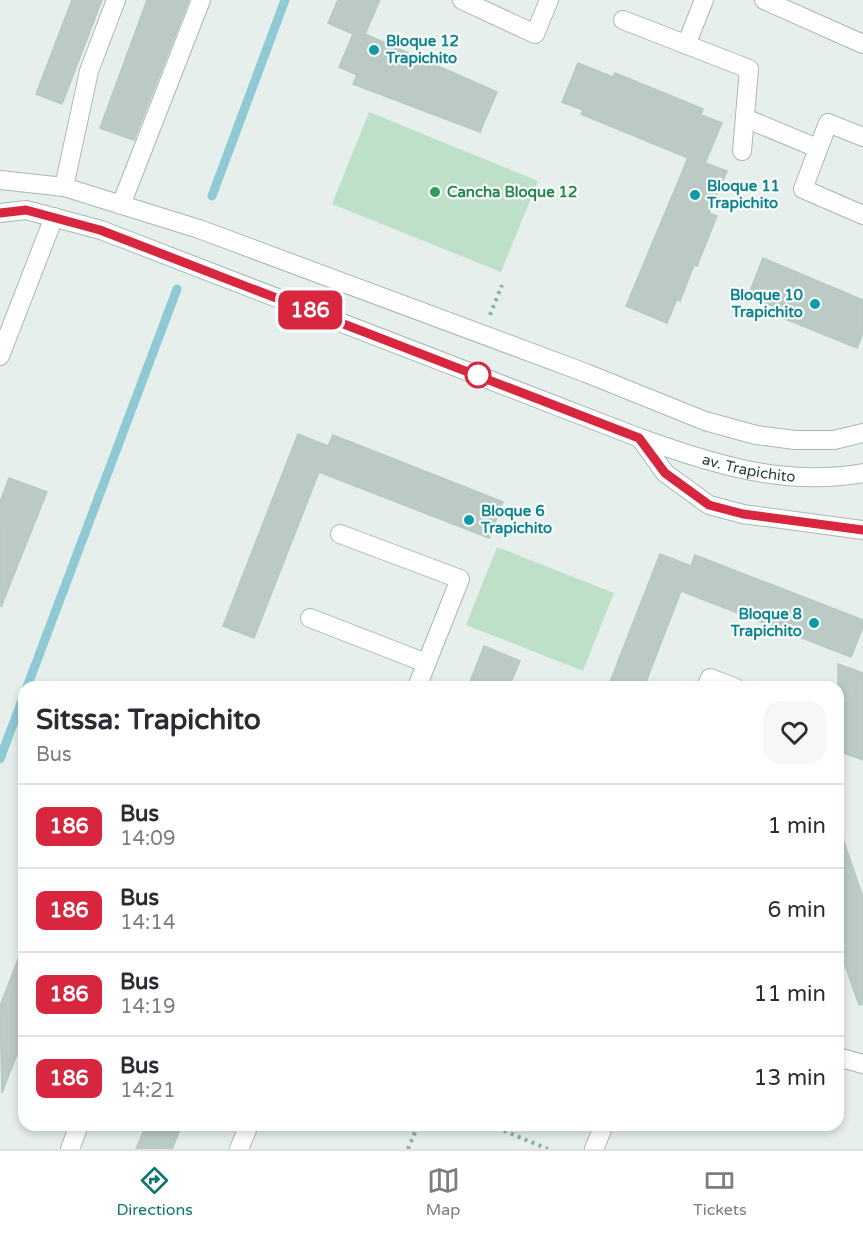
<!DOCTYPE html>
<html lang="en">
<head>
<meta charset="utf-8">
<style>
	:root { --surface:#fff; --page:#f7f7f7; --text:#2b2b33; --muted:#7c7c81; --line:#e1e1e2; --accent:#0f766e }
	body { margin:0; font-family:"Varela Round",sans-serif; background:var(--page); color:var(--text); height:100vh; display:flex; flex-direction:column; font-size:22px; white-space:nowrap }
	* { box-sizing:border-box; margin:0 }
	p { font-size:20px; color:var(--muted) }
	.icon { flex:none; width:33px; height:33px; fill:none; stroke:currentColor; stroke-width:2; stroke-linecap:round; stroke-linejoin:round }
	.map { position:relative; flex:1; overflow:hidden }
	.sheet { position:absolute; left:18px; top:681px; width:826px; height:450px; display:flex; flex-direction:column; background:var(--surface); border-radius:18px; box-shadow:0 3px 9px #0003 }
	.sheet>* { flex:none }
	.badge { padding:0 12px; border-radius:9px; font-size:21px; line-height:39px }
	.map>.badge { position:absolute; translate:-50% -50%; box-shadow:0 0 0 3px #fff }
	.round { display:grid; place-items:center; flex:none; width:63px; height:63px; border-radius:18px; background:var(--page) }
	.summary { display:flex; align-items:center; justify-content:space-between; height:102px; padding:0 18px }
	h1 { font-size:28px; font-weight:700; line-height:45px }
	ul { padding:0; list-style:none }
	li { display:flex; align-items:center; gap:18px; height:84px; padding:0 18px; border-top:2px solid var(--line) }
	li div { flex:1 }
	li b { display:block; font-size:22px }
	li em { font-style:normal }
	li .badge { min-width:66px; font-weight:700; text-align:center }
	.tabs { display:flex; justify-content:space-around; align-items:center; height:84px; border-top:2px solid var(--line); background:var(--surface); font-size:16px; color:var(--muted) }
	.tabs a { display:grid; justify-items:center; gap:3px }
	.tabs .on { color:var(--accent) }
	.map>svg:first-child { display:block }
	.grass { fill:#bfe0c8 }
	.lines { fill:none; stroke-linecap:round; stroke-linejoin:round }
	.stream { stroke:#8ec9d4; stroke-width:9 }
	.building { fill:#bbcac4; stroke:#b8c9c2; stroke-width:1.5 }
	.minor-casing { stroke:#a8b8b2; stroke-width:20 }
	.path { stroke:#86b3a5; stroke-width:4; stroke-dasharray:3 4.5; stroke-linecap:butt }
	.minor { stroke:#fff; stroke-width:18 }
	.line-casing { stroke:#fff; stroke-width:14 }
	.line { stroke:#d7263d; stroke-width:9 }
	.culture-dot { fill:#0f9aa8; stroke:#f7fbf9; stroke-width:2 }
	.leisure-dot { fill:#2e9e5b; stroke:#f7fbf9; stroke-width:2 }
	.stop-dot { fill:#fff; stroke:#d7263d; stroke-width:3 }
	.labels { text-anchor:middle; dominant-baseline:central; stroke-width:4.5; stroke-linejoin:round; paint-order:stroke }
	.culture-label { font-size:15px; font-weight:bold; fill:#0d838f; stroke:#f7fbf9; text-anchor:start }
	.leisure-label { font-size:15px; font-weight:bold; fill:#27864d; stroke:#f7fbf9; text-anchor:start }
	.street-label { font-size:15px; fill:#24423a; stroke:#f7fbf9 }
</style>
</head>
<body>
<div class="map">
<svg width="863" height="1149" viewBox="0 0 863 1149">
	<rect width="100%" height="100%" fill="#e6efeb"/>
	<g class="grass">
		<polygon points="369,112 538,181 501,272 332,204"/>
		<polygon points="497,547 614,593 583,671 466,625"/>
	</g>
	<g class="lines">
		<g class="stream">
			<polyline points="212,196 285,0"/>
			<polyline points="27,687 177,289"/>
			<polyline points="0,759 24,695"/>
		</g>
	</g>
	<g class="building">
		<polygon points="72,0 102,0 62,104 36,94"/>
		<polygon points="147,0 189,0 134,140 100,128"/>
		<polygon points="338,0 380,0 365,34 497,92 480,132 353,84 357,75 339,67 353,34 328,23"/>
		<polygon points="578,63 613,77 615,73 669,95 703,109 701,115 722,123 705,163 727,171 709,213 717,216 697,266 694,265 680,301 677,299 667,323 626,306 688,158 581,114 583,110 562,102"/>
		<polygon points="763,258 863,300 863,333 857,348 773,314 775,307 748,296"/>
		<polygon points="298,434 328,446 333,435 503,502 489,538 319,472 254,638 223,626"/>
		<polygon points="9,478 47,492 1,607 0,502"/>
		<polygon points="660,554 691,566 695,555 863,620 863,627 851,657 681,591 644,687 608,687"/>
		<polygon points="484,646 520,661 509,687 468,687"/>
		<polygon points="838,664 863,673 863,760 838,751"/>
		<polygon points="842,836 863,897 863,1004 859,1005 838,945 838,837"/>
		<polygon points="22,949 24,1036 2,1093 0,1006"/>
		<polygon points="146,1125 182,1125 172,1149 136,1149"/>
	</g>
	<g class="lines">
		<defs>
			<g id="minor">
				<polyline points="462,0 535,34 549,0"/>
				<polyline points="764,0 863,44"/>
				<polyline points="623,20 749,69 742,151"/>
				<polyline points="686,45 704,0"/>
				<polyline points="745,118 817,148"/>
				<polyline points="863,137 828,123 803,189 863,215"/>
				<polyline points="0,180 64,187 199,229 586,373 705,421 756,435 795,440 834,440 863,433"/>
				<polyline points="64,187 89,71 116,0"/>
				<polyline points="121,205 201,0"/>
				<path id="s1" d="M0 213 26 210 101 230 640 438C714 464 783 487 863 473"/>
				<polyline points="0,356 54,217"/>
				<polyline points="640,438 665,473 709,505 743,514 863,530"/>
				<polyline points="340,534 460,579 417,687"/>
				<polyline points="310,618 426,663"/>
				<polyline points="706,687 710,678 734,687"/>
				<polyline points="838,1057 863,1064"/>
				<polyline points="70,1149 79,1125"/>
				<polyline points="239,1149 249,1125"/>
				<polyline points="594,1149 604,1125"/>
			</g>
		</defs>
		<use href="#minor" class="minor-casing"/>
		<g class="path">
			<polyline points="490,315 502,285"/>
			<polyline points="490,1125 548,1149"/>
			<polyline points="408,1149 418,1125"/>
		</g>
		<use href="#minor" class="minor"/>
	</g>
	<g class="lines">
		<defs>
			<polyline id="line" points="0,213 26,210 100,230 639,438 665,473 709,505 743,514 863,530"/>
		</defs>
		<use href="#line" class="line-casing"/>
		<use href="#line" class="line"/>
	</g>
	<g class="culture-dot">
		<circle cx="374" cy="50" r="6"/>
		<circle cx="695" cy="195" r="6"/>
		<circle cx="815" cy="304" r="6"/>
		<circle cx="469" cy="520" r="6"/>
		<circle cx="814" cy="623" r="6"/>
	</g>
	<circle class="leisure-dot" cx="435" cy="192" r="6"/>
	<circle class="stop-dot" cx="478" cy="375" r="12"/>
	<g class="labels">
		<g class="culture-label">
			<text x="386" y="41">Bloque 12<tspan x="386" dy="17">Trapichito</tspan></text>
			<text x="707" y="186">Bloque 11<tspan x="707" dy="17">Trapichito</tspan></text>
			<text x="803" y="295" text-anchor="end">Bloque 10<tspan x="803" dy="17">Trapichito</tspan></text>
			<text x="481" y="511">Bloque 6<tspan x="481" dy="17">Trapichito</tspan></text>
			<text x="802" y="614" text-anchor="end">Bloque 8<tspan x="802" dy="17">Trapichito</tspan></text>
		</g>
		<g class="leisure-label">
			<text x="447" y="192">Cancha Bloque 12</text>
		</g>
		<g class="street-label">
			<text stroke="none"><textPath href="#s1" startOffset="795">av. Trapichito</textPath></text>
		</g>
	</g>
</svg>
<b class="badge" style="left:310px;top:310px;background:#d7263d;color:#fff">186</b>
<section class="sheet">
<div class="summary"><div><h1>Sitssa: Trapichito</h1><p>Bus</p></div><a class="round"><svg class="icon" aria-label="heart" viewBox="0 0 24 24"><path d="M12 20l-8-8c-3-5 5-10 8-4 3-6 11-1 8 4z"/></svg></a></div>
<ul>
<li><span class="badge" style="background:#d7263d;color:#fff">186</span><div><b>Bus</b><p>14:09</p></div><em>1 min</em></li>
<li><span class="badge" style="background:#d7263d;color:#fff">186</span><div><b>Bus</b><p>14:14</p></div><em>6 min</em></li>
<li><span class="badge" style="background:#d7263d;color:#fff">186</span><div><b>Bus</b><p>14:19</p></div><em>11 min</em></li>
<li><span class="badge" style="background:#d7263d;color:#fff">186</span><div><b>Bus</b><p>14:21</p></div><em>13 min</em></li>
</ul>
</section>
</div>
<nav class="tabs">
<a class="on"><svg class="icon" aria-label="directions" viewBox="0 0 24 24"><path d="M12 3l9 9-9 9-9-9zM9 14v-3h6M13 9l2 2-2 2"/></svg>Directions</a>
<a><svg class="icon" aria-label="map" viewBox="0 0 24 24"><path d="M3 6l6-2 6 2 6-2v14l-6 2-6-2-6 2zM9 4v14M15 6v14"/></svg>Map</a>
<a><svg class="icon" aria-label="tickets" viewBox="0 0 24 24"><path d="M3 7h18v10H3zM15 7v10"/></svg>Tickets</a>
</nav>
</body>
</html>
